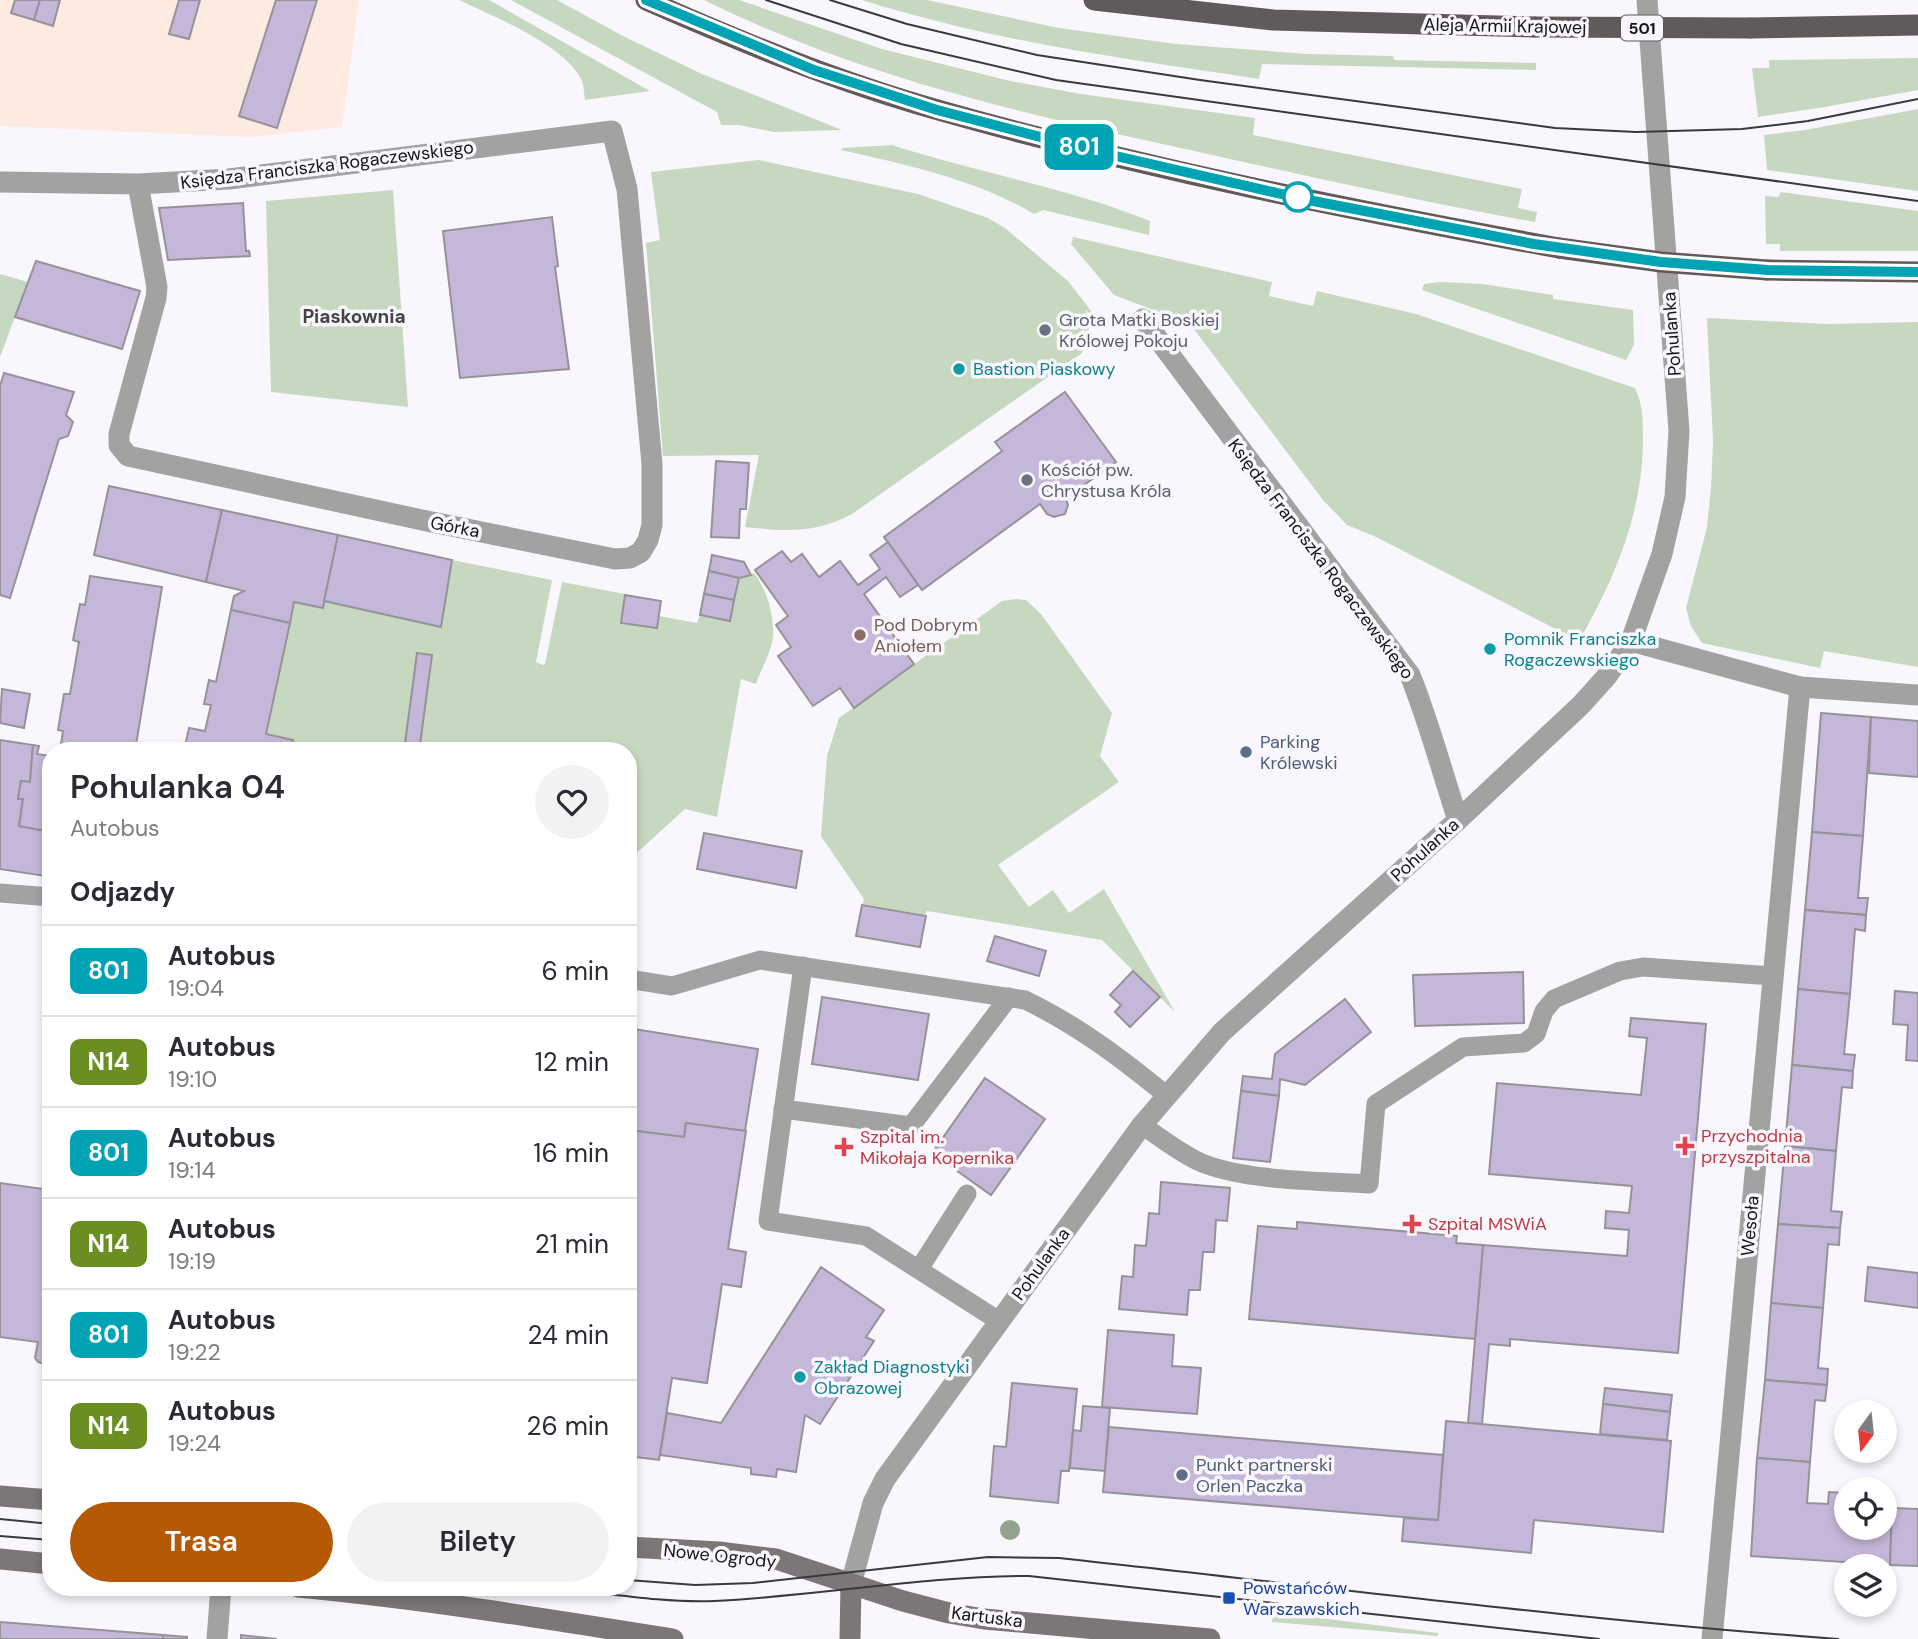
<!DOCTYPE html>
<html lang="pl">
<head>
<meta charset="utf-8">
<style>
	:root { --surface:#fff; --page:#f2f2f3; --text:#2b2b33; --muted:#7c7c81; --line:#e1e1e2; --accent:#b65905 }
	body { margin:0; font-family:"DM Sans",sans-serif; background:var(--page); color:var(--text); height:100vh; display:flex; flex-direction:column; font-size:26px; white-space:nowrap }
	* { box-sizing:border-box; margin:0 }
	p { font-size:23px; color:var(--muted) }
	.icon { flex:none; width:38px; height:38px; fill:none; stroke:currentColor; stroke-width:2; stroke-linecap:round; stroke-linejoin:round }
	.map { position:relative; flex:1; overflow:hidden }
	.side { position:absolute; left:42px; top:742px; width:595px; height:854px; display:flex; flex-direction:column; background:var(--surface); border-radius:28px; box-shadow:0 4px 10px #0003 }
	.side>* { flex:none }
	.badge { padding:0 14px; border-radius:10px; font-size:24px; line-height:46px }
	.needle { width:46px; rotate:195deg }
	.tools { position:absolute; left:1834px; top:1400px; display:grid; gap:14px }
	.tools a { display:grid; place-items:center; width:63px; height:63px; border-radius:50%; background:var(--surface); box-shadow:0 4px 10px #0003; font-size:35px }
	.map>.badge { position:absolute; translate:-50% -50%; box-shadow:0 0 0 4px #fff }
	h2 { padding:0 28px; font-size:26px; line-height:63px }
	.round { display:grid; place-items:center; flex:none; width:74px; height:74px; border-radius:37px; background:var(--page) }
	.overview { display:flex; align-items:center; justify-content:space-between; height:119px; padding:0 28px }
	h1 { font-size:33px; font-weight:600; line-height:52px }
	.cta { display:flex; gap:14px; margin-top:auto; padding:14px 28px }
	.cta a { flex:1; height:80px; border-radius:42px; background:var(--accent); color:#fff; font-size:28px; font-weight:600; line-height:80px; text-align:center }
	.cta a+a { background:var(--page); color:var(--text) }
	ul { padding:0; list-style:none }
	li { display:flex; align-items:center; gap:21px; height:91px; padding:0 28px; border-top:2px solid var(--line) }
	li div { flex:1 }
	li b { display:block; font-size:26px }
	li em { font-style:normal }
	li .badge { min-width:77px; font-weight:700; text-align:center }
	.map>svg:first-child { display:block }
	.commercial { fill:#fdeae1 }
	.green { fill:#c7d8c0 }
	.building { fill:#c5b7d9; stroke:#959398; stroke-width:2 }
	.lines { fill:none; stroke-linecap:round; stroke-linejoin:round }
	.lane { stroke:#a4a1a1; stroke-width:19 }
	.street { stroke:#a4a1a1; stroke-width:21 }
	.secondary { stroke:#7c7777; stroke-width:21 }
	.primary { stroke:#605a5a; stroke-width:21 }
	.tram { stroke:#3a393c; stroke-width:2 }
	.primary-bridge { stroke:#605a5a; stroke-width:21 }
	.tree { fill:#92a28c }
	.line-casing { stroke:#fff; stroke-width:16 }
	.line { stroke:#00a3b4; stroke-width:10 }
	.stop-dot { fill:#fff; stroke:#00a3b4; stroke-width:3.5 }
	.worship-dot { fill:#6b7280; stroke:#f9f7fd; stroke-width:2.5 }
	.culture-dot { fill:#0f9aa8; stroke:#f9f7fd; stroke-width:2.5 }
	.education-dot { fill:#8d6e63; stroke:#f9f7fd; stroke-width:2.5 }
	.service-dot { fill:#5c6f8a; stroke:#f9f7fd; stroke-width:2.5 }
	.health-dot { fill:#e0444e; stroke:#f9f7fd; stroke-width:2.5 }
	.transit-dot { fill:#1a4fb4; stroke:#f9f7fd; stroke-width:2.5 }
	.labels { text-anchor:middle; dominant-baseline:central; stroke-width:7; stroke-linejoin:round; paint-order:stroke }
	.shield { fill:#f9f7fd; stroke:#59585b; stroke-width:2 }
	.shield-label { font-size:16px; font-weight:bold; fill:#151416 }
	.street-label { font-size:18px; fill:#151416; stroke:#f9f7fd }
	.worship-label { font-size:18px; fill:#5b616d; stroke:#f9f7fd; text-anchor:start }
	.culture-label { font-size:18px; fill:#0d838f; stroke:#f9f7fd; text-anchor:start }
	.education-label { font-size:18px; fill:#785e54; stroke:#f9f7fd; text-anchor:start }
	.service-label { font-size:18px; fill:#4e5e75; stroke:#f9f7fd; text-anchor:start }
	.health-label { font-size:18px; fill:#be3a42; stroke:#f9f7fd; text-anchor:start }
	.transit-label { font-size:18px; fill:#164399; stroke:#f9f7fd; text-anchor:start }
	.neighbourhood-label { font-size:19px; font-weight:bold; fill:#454347; stroke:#f9f7fd }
</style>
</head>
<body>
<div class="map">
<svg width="1918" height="1639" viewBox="0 0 1918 1639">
	<rect width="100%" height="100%" fill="#f9f7fd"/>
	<polygon class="commercial" points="0,0 359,0 342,127 251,137 0,126"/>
	<g class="green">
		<path d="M459 0H489L650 91 585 100C584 95 584 89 583 84 571 47 492 16 459 0Z"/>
		<polygon points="511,0 557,0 623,36 702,74 842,130 774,132 739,125 721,125 717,112"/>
		<path d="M704 0H739L882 49 1010 81 1081 94 1255 118 1253 135 1522 189 1518 208 1537 212 1535 222C1422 202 1311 177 1199 152 1031 116 859 77 704 0Z"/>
		<path d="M862 0H927L1059 28 1176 44 1307 54 1393 56 1394 60 1536 63V70L1262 64 1259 79C1125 59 992 41 862 0Z"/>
		<polygon points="1918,58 1918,90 1825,107 1758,117 1752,68 1769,68 1769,60"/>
		<polygon points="1918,109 1918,191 1767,170 1764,135 1805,130"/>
		<path d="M892 145C978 173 1067 187 1150 221L1149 235 1043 210 1034 214C975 179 907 165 841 150L842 148Z"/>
		<path d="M759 160 918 194 988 218 1005 228 1068 281 1102 325 1099 327 1086 310 1089 328 1082 353 852 514C815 534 785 531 745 527L759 455 663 456 646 243 660 240 651 172Z"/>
		<polygon points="393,190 408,407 271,392 266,201"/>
		<polygon points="1781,192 1918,211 1918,251 1780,251 1780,244 1766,244 1765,196 1778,197"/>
		<path d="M1073 237 1272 282 1269 296 1313 306 1317 291 1416 314 1635 388C1644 407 1643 425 1643 446 1641 517 1614 580 1579 641L1374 536 1347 525 1323 500 1190 324 1114 295 1071 244Z"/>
		<polygon points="0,274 28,282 0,357"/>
		<polygon points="1440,282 1483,284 1553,295 1553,299 1633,310 1634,345 1626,360 1422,290 1424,284"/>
		<polygon points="1707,318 1827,324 1918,322 1918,667 1824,651 1820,668 1702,643 1691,626 1686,608 1707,527 1711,488 1713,442"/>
		<path d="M452 560 552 580 536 662 543 665 545 664 562 582 661 601 659 616 697 623 700 615 730 621 739 578 754 573C767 590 774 614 773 636 772 651 761 669 756 684L741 679 717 817 685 809 630 859H628V751H291L293 740 266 734 294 602 322 608 324 601 441 627Z"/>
		<polygon points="1016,599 1026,600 1041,614 1112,713 1100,756 1119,782 998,865 1029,907 1053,890 1069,913 1104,889 1175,1012 1102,940 927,911 925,915 863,904 864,899 821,836 827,756 839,718 1002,601"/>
		<polygon points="1273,1612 1438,1633 1438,1636 1272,1622"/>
	</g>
	<g class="building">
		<polygon points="15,0 40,0 34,20 11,13"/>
		<polygon points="40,0 60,0 53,26 34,20"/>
		<polygon points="179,0 200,0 189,39 169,34"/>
		<polygon points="276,0 317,0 277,128 239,116"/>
		<polygon points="243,203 246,251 249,251 250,256 168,260 159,208"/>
		<polygon points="552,217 558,266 555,267 557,282 569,369 460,378 443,231"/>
		<polygon points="36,261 140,291 122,349 15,317"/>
		<polygon points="4,373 74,392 66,415 73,422 68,436 59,439 10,598 0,595 0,386"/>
		<polygon points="1065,392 1116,462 1066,498 1068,505 1065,514 1054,517 1047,514 1040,504 922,590 884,537 1002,451 995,442"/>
		<polygon points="716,461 749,463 746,509 740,509 739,538 711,537"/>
		<polygon points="109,486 222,510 206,582 94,555"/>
		<polygon points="222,510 338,535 323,608 294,602 290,623 231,610 234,596 244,591 206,582"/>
		<polygon points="338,535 452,560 441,627 324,601"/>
		<polygon points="888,542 918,585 900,597 886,577 864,594 914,664 854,708 840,688 813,706 778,656 791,647 776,625 788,616 755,570 782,551 791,562 802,554 819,577 840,561 858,585 880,569 870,555"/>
		<polygon points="712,555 744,562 751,575 739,578 709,571"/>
		<polygon points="709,571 739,578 734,600 704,594"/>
		<polygon points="90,576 162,587 135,751 60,751 63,731 58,730 64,694 70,694 79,642 73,640 80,604 85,605"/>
		<polygon points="704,594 734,600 730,621 700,615"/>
		<polygon points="625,595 661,601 657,628 621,623"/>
		<polygon points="231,610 290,623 266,734 293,740 291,751 184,751 189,728 205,731 211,705 204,704 209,680 216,682"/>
		<polygon points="417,653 432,655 420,745 405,743"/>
		<polygon points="2,689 30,694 24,728 0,723"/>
		<polygon points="1821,713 1871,717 1863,836 1812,832"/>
		<polygon points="1871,717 1918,721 1918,777 1869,773"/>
		<polygon points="0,740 33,745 30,782 21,781 18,799 23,799 19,826 51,832 51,860 49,871 45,876 0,869"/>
		<polygon points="33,745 39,746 37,754 51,756 51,832 19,826 23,799 18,799 21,781 30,782"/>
		<polygon points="1812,832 1863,836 1858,898 1868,898 1866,915 1805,910"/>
		<polygon points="704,833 802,851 796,888 697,869"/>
		<polygon points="862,905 926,916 920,947 856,936"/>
		<polygon points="1805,910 1866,915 1865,931 1855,929 1850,994 1798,989"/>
		<polygon points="995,936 1046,951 1039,976 987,961"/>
		<polygon points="1133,971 1160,997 1130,1027 1115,1012 1121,1005 1110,995"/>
		<polygon points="1523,972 1524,1023 1415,1026 1413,975"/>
		<polygon points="1798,989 1850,994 1844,1054 1855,1055 1853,1071 1792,1065"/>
		<polygon points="1895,991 1918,993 1918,1061 1906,1060 1908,1025 1893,1024"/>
		<polygon points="822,997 929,1014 918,1080 812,1064"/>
		<polygon points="1345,999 1371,1032 1305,1085 1280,1079 1279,1096 1241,1091 1243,1076 1272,1079 1275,1054"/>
		<polygon points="1631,1018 1706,1024 1678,1353 1510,1339 1510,1346 1489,1344 1482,1424 1468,1423 1483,1245 1627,1256 1629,1230 1605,1228 1606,1211 1629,1213 1632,1186 1489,1174 1497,1083 1641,1095 1647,1038 1629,1036"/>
		<polygon points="628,1028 758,1049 745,1131 686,1123 684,1137 628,1130"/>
		<polygon points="1792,1065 1853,1071 1852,1088 1842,1087 1836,1151 1785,1146"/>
		<polygon points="985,1078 1045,1119 991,1195 932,1153"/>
		<polygon points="1241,1091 1279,1096 1270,1162 1233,1158"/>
		<polygon points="686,1123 746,1131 728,1249 746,1252 741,1287 722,1284 707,1383 672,1378 659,1460 628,1456 628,1130 684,1137"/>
		<polygon points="1785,1146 1836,1151 1831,1211 1842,1212 1840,1228 1778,1224"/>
		<polygon points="1161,1182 1230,1188 1227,1221 1216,1220 1214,1252 1203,1252 1200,1290 1189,1290 1187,1315 1119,1309 1122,1276 1133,1277 1135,1245 1146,1246 1149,1213 1159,1214"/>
		<polygon points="0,1183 51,1190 51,1364 48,1365 38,1362 35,1358 38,1342 0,1337"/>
		<polygon points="1297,1222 1457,1236 1456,1243 1483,1245 1475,1339 1249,1319 1258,1226 1297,1229"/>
		<polygon points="1778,1224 1840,1228 1839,1245 1828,1244 1823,1308 1771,1303"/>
		<polygon points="821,1267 884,1310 866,1337 874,1341 820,1424 805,1415 796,1472 777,1469 776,1477 751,1474 751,1468 660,1455 667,1413 721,1423"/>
		<polygon points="1868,1267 1918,1273 1918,1308 1865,1301"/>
		<polygon points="1771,1303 1823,1308 1818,1368 1828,1369 1827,1385 1765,1380"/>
		<polygon points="1108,1330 1174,1335 1172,1366 1201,1368 1197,1414 1102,1407"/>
		<polygon points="1765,1380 1827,1385 1825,1401 1815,1400 1810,1462 1757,1458"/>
		<polygon points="1012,1383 1077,1389 1069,1471 1061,1471 1058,1503 990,1496 994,1446 1006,1447"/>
		<polygon points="1605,1388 1672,1395 1670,1412 1603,1404"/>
		<polygon points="1603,1404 1670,1412 1667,1440 1600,1434"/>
		<polygon points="1083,1406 1110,1408 1105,1471 1070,1468 1073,1430 1081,1431"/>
		<polygon points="1446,1421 1671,1441 1663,1532 1534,1520 1531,1553 1402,1541 1404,1518 1438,1520"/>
		<polygon points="1109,1427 1443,1455 1438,1520 1103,1492"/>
		<polygon points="1757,1458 1810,1462 1807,1503 1828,1504 1829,1492 1846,1493 1846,1528 1885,1528 1885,1508 1892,1508 1890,1565 1751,1556"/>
		<polygon points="1892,1508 1918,1509 1918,1566 1890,1565"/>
		<polygon points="0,1622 163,1635 163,1639 0,1639"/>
		<polygon points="163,1635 187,1637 187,1639 163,1639"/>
		<polygon points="241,1635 277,1639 241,1639"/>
	</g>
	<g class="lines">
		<g class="lane">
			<polyline points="0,893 51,897"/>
			<polyline points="803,966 768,1221 866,1236 999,1321"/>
			<path d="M628 979 672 986 760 960 1025 1000C1077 1025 1121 1058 1166 1095"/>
			<polyline points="783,1109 911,1126 1009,997"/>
			<path d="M1142 1125C1161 1138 1181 1154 1202 1163 1247 1181 1320 1181 1369 1184L1376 1104 1463 1047 1524 1043 1536 1034 1544 1011 1554 999 1620 971 1643 967 1773 976"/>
			<polyline points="919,1269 967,1194"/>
		</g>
		<g class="street">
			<polyline points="0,182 138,184 229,179 612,131 627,189 652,464 652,525 648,540 641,552 630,558 615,559 422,520 128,456 119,445 119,434 156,298 157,287 138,184"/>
			<path d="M1143 319 1410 675C1429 722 1442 772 1458 820"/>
			<polyline points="1631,641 1800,687 1918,695"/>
			<polyline points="851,1584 873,1503 885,1479 1142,1125 1222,1032 1458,820 1581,705 1607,676 1631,641 1662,554 1675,497 1679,431 1647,0"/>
			<polyline points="217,1639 221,1587"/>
			<polyline points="1712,1639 1800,687"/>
		</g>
		<g class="secondary">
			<polyline points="0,1496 51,1500"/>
			<polyline points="628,1547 719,1552 776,1559 903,1601 949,1613 984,1619 1210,1639"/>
			<polyline points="0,1559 51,1564"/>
			<path d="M298 1587C424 1599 548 1619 673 1639"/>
			<polyline points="850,1639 851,1584"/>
		</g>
		<g class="primary">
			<path d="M646 0C741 42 838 82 938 110 1142 168 1350 210 1559 248"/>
			<polyline points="1094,0 1273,20 1535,27"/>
			<polyline points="1750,28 1918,25"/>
			<polyline points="1767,270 1918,272"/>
		</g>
		<g class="tram">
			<polyline points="766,0 901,44 1056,80 1918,201"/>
			<polyline points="830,0 907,24 1037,55 1200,80 1555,128 1636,132 1742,129 1808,121 1918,99"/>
			<polyline points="0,1519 51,1524"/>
			<polyline points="0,1536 51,1540"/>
			<path d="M628 1580 695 1585 753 1583 988 1557 1059 1558C1319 1586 1578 1620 1838 1639"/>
			<path d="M548 1587C603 1592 659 1603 714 1601 819 1596 923 1576 1029 1576L1599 1639"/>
		</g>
		<g class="primary-bridge">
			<polyline points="1535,27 1750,28"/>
			<polyline points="1559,248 1661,262 1767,270"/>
		</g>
	</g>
	<circle class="tree" cx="1010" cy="1530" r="10"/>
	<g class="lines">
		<defs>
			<polyline id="line" points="646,0 814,70 937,110 1094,151 1308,200 1534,244 1661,262 1768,270 1918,272"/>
		</defs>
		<use href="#line" class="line-casing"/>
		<use href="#line" class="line"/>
	</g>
	<circle class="stop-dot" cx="1298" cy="197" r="14"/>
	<g class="worship-dot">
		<circle cx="1045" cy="330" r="7"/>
		<circle cx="1027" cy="480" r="7"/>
	</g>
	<g class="culture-dot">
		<circle cx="959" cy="369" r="7"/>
		<circle cx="1490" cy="649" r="7"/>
		<circle cx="800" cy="1377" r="7"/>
	</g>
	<circle class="education-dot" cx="860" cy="635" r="7"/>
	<g class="service-dot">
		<circle cx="1246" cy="752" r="7"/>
		<circle cx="1182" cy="1475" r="7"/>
	</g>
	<g class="health-dot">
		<path d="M1681.5 1135.5h7v7h7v7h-7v7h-7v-7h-7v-7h7z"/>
		<path d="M840.5 1136.5h7v7h7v7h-7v7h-7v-7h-7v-7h7z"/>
		<path d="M1408.5 1213.5h7v7h7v7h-7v7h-7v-7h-7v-7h7z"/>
	</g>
	<rect class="transit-dot" x="1222" y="1591" width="14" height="14" rx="3.5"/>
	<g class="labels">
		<rect class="shield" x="1621" y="15.5" width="42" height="25" rx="5"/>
		<g class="shield-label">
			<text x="1642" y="28">501</text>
		</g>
		<g class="street-label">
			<text transform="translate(1505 26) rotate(1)">Aleja Armii Krajowej</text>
			<text transform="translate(327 165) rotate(-7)">Księdza Franciszka Rogaczewskiego</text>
			<text transform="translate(1672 334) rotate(-94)">Pohulanka</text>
			<text transform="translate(455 527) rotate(11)">Górka</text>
			<text transform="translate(1321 559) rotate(53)">Księdza Franciszka Rogaczewskiego</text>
			<text transform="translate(1425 850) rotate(-42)">Pohulanka</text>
			<text transform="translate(1750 1226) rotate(-85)">Wesoła</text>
			<text transform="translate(1041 1264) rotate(-54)">Pohulanka</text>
			<text transform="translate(720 1556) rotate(6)">Nowe Ogrody</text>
			<text transform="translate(987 1617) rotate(7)">Kartuska</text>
		</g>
		<g class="worship-label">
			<text x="1059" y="320">Grota Matki Boskiej<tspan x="1059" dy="21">Królowej Pokoju</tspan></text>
			<text x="1041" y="470">Kościół pw.<tspan x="1041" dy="21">Chrystusa Króla</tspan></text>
		</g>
		<g class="culture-label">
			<text x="973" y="369">Bastion Piaskowy</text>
			<text x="1504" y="639">Pomnik Franciszka<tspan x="1504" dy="21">Rogaczewskiego</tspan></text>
			<text x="814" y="1367">Zakład Diagnostyki<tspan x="814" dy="21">Obrazowej</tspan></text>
		</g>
		<g class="education-label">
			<text x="874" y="625">Pod Dobrym<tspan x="874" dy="21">Aniołem</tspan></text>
		</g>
		<g class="service-label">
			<text x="1260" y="742">Parking<tspan x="1260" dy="21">Królewski</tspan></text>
			<text x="1196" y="1465">Punkt partnerski<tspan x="1196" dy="21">Orlen Paczka</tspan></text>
		</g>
		<g class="health-label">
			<text x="1701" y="1136">Przychodnia<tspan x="1701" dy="21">przyszpitalna</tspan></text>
			<text x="860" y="1137">Szpital im.<tspan x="860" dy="21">Mikołaja Kopernika</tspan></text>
			<text x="1428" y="1224">Szpital MSWiA</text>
		</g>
		<g class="transit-label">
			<text x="1243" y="1588">Powstańców<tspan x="1243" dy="21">Warszawskich</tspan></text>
		</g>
		<g class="neighbourhood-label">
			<text x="354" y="316">Piaskownia</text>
		</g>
	</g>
</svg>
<div class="tools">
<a><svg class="needle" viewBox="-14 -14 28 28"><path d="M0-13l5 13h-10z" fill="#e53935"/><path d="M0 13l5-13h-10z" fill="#7c7c81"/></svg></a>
<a><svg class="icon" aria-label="locate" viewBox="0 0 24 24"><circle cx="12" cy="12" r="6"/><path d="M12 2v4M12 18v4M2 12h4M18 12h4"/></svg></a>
<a><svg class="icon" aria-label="layers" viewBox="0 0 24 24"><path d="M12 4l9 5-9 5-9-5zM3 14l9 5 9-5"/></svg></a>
</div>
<b class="badge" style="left:1079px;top:147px;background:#00a3b4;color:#fff">801</b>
<section class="side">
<div class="overview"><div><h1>Pohulanka 04</h1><p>Autobus</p></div><a class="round"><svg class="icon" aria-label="heart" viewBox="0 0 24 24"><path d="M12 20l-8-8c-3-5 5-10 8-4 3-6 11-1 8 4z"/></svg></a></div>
<h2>Odjazdy</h2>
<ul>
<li><span class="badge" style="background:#00a3b4;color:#fff">801</span><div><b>Autobus</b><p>19:04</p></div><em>6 min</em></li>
<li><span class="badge" style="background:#6b8e23;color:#fff">N14</span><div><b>Autobus</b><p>19:10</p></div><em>12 min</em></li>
<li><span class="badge" style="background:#00a3b4;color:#fff">801</span><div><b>Autobus</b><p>19:14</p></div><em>16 min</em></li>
<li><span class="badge" style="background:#6b8e23;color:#fff">N14</span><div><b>Autobus</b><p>19:19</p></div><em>21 min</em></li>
<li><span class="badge" style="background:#00a3b4;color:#fff">801</span><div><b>Autobus</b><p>19:22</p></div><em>24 min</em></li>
<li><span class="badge" style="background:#6b8e23;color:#fff">N14</span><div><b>Autobus</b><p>19:24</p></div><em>26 min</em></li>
</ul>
<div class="cta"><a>Trasa</a><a>Bilety</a></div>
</section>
</div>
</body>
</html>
